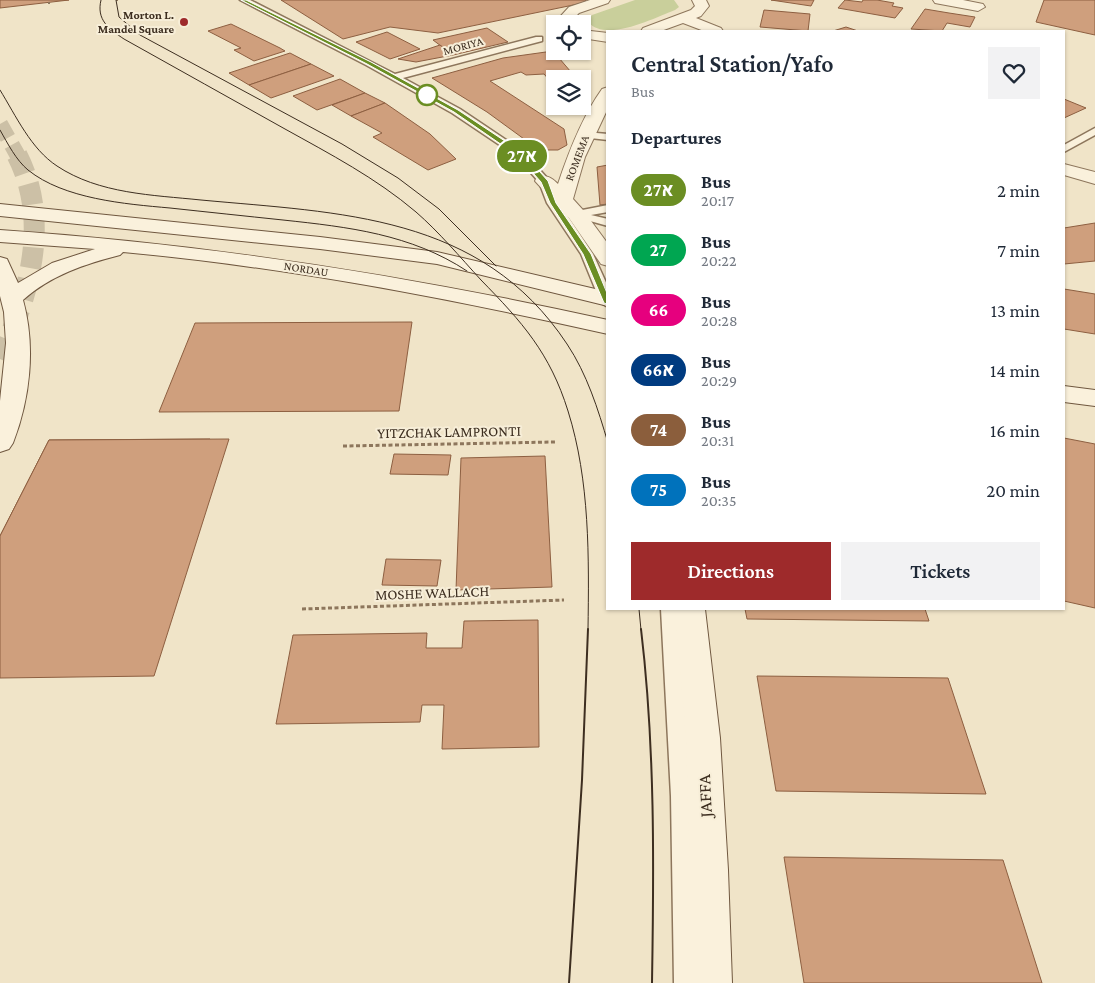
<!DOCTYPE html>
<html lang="en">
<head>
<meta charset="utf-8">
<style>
	:root { --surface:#fff; --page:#f2f2f3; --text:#1f2937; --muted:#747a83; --accent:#9e2a2b }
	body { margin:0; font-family:"Crimson Pro",Heebo,serif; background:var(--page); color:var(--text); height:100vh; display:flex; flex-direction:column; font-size:19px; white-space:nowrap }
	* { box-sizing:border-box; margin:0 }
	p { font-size:16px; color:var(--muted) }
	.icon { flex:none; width:28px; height:28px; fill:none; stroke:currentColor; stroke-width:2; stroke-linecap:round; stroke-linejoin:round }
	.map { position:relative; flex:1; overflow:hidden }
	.side { position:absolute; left:606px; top:30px; width:459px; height:580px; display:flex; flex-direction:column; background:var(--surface); border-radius:0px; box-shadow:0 1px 4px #0004 }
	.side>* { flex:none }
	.badge { padding:0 10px; border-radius:16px; font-size:18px; line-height:32px }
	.buttons { position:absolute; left:546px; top:15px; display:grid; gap:10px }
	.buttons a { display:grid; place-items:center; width:45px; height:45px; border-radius:0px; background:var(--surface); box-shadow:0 1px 4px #0004; font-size:25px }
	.map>.badge { position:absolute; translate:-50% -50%; box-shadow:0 0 0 2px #fff }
	h2 { padding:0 25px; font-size:19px; line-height:45px }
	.round { display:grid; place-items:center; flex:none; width:52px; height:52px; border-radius:0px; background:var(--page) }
	.summary { display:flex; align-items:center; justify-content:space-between; height:85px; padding:0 25px }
	h1 { font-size:24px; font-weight:600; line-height:38px }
	.button { display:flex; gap:10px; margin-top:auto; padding:10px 25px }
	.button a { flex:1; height:58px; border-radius:0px; background:var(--accent); color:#fff; font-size:20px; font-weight:600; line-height:58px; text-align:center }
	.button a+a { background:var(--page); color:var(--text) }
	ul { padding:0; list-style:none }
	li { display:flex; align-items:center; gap:15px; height:60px; padding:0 25px }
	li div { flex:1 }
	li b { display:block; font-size:19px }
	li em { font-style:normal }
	li .badge { min-width:55px; font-weight:700; text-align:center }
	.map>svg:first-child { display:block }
	.green { fill:#c9cf9b }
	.building { fill:#cf9f7d; stroke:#8d5f41 }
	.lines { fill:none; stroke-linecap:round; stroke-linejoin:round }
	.secondary-tunnel-far1 { stroke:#ccc0a6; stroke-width:16; stroke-dasharray:16 8; stroke-linecap:butt }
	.secondary-tunnel { stroke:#ccc0a6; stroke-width:21; stroke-dasharray:21 11; stroke-linecap:butt }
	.lane-casing { stroke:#8d765c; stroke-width:3 }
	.street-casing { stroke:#8d765c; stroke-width:2 }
	.secondary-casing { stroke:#6f573f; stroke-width:2 }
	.path-far1 { stroke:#8d765c; stroke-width:2; stroke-dasharray:2 1; stroke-linecap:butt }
	.path { stroke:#8d765c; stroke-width:3; stroke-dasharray:4 2.5; stroke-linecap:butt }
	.lane { fill:#faf1dc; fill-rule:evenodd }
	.street { fill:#faf1dc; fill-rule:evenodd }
	.secondary { fill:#faf1dc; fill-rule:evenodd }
	.tram-far1 { stroke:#3d2e20; stroke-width:1 }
	.tram { stroke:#3d2e20; stroke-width:2 }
	.line { fill:#6b8e23; stroke:#fff }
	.poi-dot { fill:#9e2a2b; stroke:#f7eed8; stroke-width:2 }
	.stop-dot { fill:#fff; stroke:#6b8e23; stroke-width:2.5 }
	.labels { text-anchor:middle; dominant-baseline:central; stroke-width:4; stroke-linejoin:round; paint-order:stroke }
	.far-poi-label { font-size:12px; font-weight:bold; fill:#3d2e20; stroke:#f7eed8; text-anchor:end }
	.far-street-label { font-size:12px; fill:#3d2e20; stroke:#f7eed8 }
	.street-label { font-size:15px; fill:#3d2e20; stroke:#f7eed8 }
	.near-street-label { font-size:18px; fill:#3d2e20; stroke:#f7eed8 }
</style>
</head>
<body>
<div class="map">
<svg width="1095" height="983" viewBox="0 0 1095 983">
	<rect width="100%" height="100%" fill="#f0e4c8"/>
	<path class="green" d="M635 0H674L679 7 675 10C654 18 606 43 588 22V19L592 15Z"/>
	<g class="building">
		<polygon points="0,0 69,0 0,8"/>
		<polygon points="281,0 586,0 583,3 438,33 390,27 343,39"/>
		<polygon points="771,0 814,0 811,6"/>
		<polygon points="845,0 862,2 863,0 877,0 894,3 892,6 903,8 895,18 838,8"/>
		<polygon points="1044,0 1095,0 1095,35 1036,22"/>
		<polygon points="925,9 949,13 975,17 970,27 947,23 942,31 911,29"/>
		<polygon points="764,10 810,14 808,31 760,27"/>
		<polygon points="231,24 280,48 285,51 254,61 234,50 241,48 208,31"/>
		<polygon points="846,27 858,31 833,31"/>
		<polygon points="487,28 508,42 453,55 433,40"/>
		<polygon points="387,32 420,49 390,59 356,42"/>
		<polygon points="440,45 453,55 416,62 398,59"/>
		<polygon points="553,51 577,79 555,79 555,82 551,82 544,74 526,75 521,72 490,81 564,129 567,145 558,150 547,150 535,147 487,112 432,78 503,58"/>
		<polygon points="290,53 311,64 249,85 229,73"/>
		<polygon points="311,64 334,76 271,98 249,85"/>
		<polygon points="340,79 365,93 317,110 293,96"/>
		<polygon points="365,93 385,103 351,116 332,105"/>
		<polygon points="1064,99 1086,108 1064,118"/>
		<polygon points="385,103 430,134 456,159 428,170 373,137 382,133 351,116"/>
		<polygon points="608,165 608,204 600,205 597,167"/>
		<polygon points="1095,223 1095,261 1064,264 1064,228"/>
		<polygon points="1064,289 1095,294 1095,334 1064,329"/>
		<polygon points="412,322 399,411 159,412 195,323"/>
		<polygon points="1064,438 1095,444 1095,608 1064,601"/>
		<polygon points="210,439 142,640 0,641 0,536 49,440"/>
		<polygon points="229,439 154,676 0,678 0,536 49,440"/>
		<polygon points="394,454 451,455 448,475 390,474"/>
		<polygon points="545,456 552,587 456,590 461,458"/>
		<polygon points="386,559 441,560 437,586 382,585"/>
		<polygon points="745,609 925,609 929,621 747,619"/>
		<polygon points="538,620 539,747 442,749 444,705 422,705 420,722 276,724 293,635 427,633 426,648 462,648 464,621"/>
		<polygon points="757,676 948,678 986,794 776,791"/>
		<polygon points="784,857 1003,860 1042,983 804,983"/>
	</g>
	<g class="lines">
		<polyline class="secondary-tunnel-far1" points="0,124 18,156"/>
		<path class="secondary-tunnel" d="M0 359C29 295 51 221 17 155"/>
		<defs>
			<g id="lane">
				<polygon points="240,0 250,0 395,74 536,37 542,37 542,41 403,78 460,109 524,152 548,179 559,203 593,254 608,287 608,307 601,303 581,254 547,203 539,182 516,156 452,113 366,65"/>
				<polygon points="1095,128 1095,135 1064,152 1064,145"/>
				<polygon points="585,132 608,134 608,140 581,137 580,135 581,133"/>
				<polygon points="608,205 608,212 591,215 608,219 608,226 572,216 570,214 572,212"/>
				<polygon points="661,609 679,609 693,796 698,983 674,983 671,796"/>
			</g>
			<g id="street">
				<polygon points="590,0 610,0 608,3 579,13 572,20 573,24 559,24 558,19 569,7"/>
				<polygon points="692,0 706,0 709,6 701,16 696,18 721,28 723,31 704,31 683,23 661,31 641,31 643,28 691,10 695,6"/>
				<polygon points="933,0 963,0 983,4 985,7 978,11 935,3"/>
				<polygon points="582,30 608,33 608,42 582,38"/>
				<path d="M608 87V108L585 157 573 199 583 210 608 244V266L601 264 569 218 535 181 537 177C547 175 551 177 558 184 569 151 582 117 602 89Z"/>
				<polygon points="1064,164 1095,172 1095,184 1064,175"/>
			</g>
			<g id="secondary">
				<polygon points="0,204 320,237 437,252 608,292 608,306 437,264 320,249 0,216"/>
				<path d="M0 230C207 244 405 275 608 320V334C447 298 286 267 123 252L120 255C85 264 51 275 23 300 36 347 30 399 13 443L9 449 0 452V401L6 343 4 312 0 296V257L7 259 18 283 52 263 95 249 0 242Z"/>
				<polygon points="1064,386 1095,390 1095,406 1064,402"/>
				<polygon points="675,609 705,609 720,738 728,870 732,983 690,983 690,870 686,738"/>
			</g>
		</defs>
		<use href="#lane" class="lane-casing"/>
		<use href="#street" class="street-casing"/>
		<use href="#secondary" class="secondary-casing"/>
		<g class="path-far1">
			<polyline points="116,0 118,0"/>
			<polyline points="49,2 49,4"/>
		</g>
		<g class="path">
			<polyline points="343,446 555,442"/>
			<polyline points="302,609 564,600"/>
		</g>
		<use href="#lane" class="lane"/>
		<use href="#street" class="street"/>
		<use href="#secondary" class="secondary"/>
		<g class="tram-far1">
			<path d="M101 0C96 20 109 29 124 39 178 69 231 99 285 129 330 154 376 178 416 212 439 232 460 257 481 280 522 322 550 353 568 411 590 481 589 557 588 630"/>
			<polyline points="116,0 119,17 140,35 342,144 398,178 439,209 496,266"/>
			<path d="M0 90C16 116 31 149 57 166 99 194 153 195 201 200 340 213 481 214 567 344 587 374 598 409 608 443"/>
			<path d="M0 130C8 144 16 160 28 170 64 199 125 204 170 208 207 212 245 216 283 220 348 227 411 234 467 271"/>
			<polyline points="639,609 641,630"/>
		</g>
		<g class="tram">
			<path d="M641 629C655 746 654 865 652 983"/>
			<polyline points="569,983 582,780 588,629"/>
		</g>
	</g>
	<polygon class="line" points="241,0 246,0 371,62 458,110 523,153 548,181 556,203 591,254 611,303 610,305 604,303 583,254 550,203 541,182 518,156 454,112 367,64"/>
	<circle class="poi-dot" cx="184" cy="22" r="5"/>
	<circle class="stop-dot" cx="427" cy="95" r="10"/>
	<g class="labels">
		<g class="far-poi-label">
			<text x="174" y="15">Morton L.<tspan x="174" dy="14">Mandel Square</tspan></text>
		</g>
		<g class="far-street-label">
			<text transform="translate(463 46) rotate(-15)">MORIYA</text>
			<text transform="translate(577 158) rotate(-69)">ROMEMA</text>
			<text transform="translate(306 269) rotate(9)">NORDAU</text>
		</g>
		<g class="street-label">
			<text transform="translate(449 432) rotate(-1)">YITZCHAK LAMPRONTI</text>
			<text transform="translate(432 593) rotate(-2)">MOSHE WALLACH</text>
		</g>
		<g class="near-street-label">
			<text transform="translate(705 796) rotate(-93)">JAFFA</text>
		</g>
	</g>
</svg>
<div class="buttons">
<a><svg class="icon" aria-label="locate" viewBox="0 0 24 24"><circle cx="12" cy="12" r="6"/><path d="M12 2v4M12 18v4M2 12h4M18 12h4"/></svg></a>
<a><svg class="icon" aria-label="layers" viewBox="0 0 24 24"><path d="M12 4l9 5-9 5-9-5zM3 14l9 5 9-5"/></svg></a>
</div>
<b class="badge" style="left:522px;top:156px;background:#6b8e23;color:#fff">27א</b>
<section class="side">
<div class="summary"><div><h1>Central Station/Yafo</h1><p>Bus</p></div><a class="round"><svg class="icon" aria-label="heart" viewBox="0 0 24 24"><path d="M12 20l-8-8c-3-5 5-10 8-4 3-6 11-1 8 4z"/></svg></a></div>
<h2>Departures</h2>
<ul>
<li><span class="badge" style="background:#6b8e23;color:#fff">27א</span><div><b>Bus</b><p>20:17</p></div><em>2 min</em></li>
<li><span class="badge" style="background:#00a651;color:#fff">27</span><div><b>Bus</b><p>20:22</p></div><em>7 min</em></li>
<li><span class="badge" style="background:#e6007e;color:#fff">66</span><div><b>Bus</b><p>20:28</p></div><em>13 min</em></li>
<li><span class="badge" style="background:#003b80;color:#fff">66א</span><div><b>Bus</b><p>20:29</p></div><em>14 min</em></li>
<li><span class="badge" style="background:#8b5e3c;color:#fff">74</span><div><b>Bus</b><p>20:31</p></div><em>16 min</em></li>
<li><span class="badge" style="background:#0072bc;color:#fff">75</span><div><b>Bus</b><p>20:35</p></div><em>20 min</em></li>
</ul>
<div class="button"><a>Directions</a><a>Tickets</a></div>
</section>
</div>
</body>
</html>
